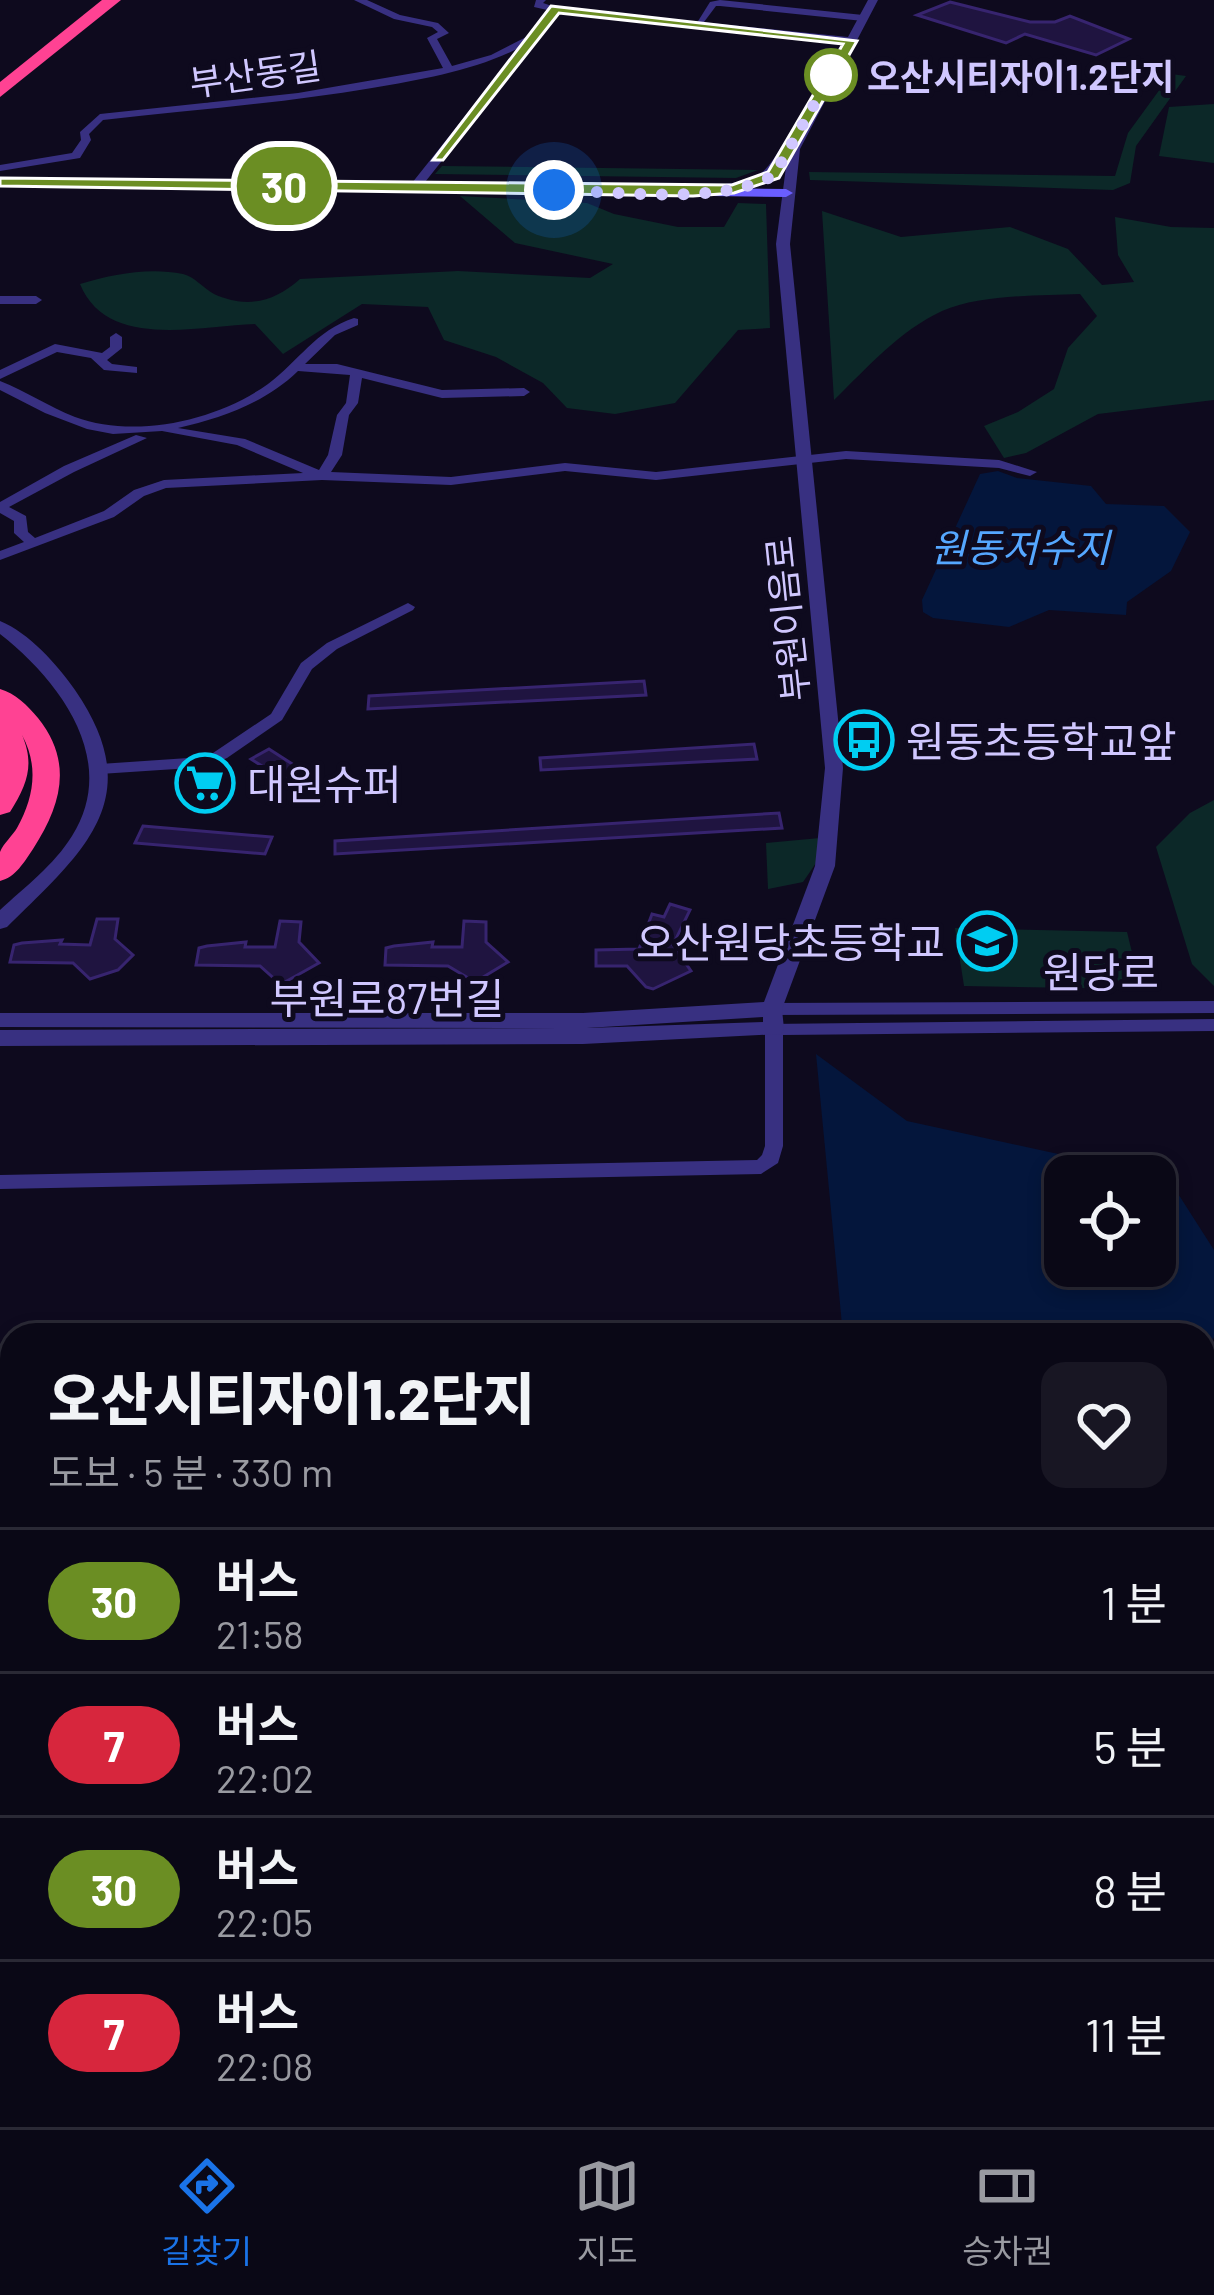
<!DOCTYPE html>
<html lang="ko">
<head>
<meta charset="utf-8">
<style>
	:root { --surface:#0a0816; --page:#181623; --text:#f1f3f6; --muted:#999aa1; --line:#2a2935; --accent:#1a73e8 }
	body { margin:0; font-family:Barlow,"Noto Sans KR",sans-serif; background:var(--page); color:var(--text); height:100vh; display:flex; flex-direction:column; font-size:45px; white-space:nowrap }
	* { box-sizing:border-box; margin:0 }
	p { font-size:39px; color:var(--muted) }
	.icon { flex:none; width:66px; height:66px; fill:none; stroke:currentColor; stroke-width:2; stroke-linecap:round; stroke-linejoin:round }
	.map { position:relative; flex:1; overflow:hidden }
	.panel { position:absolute; left:0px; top:1323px; width:1215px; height:804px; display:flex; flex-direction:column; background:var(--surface); border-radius:36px 36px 0 0; box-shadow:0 6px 18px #0003,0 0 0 3px var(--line) }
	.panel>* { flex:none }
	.badge { padding:0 24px; border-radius:39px; font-size:42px; line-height:78px }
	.fabs { position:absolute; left:1044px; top:1155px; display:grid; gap:24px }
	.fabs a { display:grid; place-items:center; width:132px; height:132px; border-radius:24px; background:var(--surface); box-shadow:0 6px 18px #0003,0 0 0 3px var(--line); font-size:60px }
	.you { position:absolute; width:60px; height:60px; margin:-30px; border:9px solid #fff; border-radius:50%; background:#1a73e8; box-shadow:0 0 0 18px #1a73e833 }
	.map>.badge { position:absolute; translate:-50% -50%; box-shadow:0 0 0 6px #fff }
	.round { display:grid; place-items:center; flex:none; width:126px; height:126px; border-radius:24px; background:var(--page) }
	.summary { display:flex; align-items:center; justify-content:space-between; height:204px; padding:0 48px }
	h1 { font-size:57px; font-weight:800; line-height:90px }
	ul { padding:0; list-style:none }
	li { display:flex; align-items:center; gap:36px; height:144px; padding:0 48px; border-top:3px solid var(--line) }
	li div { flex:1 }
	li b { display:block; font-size:45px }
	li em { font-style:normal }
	li .badge { min-width:132px; font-weight:700; text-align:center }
	.menu { display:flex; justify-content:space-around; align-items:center; height:168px; border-top:3px solid var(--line); background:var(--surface); font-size:33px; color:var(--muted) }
	.menu a { display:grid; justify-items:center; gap:6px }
	.menu .selected { color:var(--accent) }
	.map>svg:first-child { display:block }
	.green { fill:#0c2828 }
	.water { fill:#04163c; fill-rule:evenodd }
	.building { fill:#1f1440; stroke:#37246f; stroke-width:3 }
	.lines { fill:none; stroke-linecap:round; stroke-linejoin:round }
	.minor { fill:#383081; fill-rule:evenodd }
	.tertiary { fill:#383081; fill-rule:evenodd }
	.secondary { fill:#6a5eff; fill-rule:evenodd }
	.motorway { fill:#ff4293; fill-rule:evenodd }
	.line { fill:#6b8e23; stroke:#fff; stroke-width:3 }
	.walk { stroke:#d0c7ff; stroke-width:12; stroke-dasharray:0 21.6 }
	.stop-dot { fill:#fff; stroke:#6b8e23; stroke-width:6 }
	.labels { text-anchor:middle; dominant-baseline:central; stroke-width:10; stroke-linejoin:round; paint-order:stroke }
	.far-street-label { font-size:36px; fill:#d0c7ff; stroke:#0e0a1e }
	.far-stop-label { font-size:36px; font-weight:bold; fill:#d0c7ff; stroke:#0e0a1e; text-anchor:start }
	.far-water-label { font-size:39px; font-style:italic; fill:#55a7ff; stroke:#0e0a1e }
	.poi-label { font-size:42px; fill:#d0c7ff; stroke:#0e0a1e; text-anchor:start }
	.street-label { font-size:42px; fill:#d0c7ff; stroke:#0e0a1e }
</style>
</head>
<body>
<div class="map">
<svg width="1214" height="2127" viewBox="0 0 1214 2127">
	<rect width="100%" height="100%" fill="#0e0a1e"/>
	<g class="green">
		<polygon points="1171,74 1186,76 1136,146 1130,183 1113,190 810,180 809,172 1115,176 1128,133"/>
		<polygon points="1214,104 1214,163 1159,156 1169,107"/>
		<polygon points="442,166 758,170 736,178 435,174"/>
		<path d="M460 196 587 203 614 214 678 227H724L738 203 766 204 770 328 738 330 675 403 615 414 567 408 543 383 496 357 444 340 428 307 362 304 283 354 255 324C197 326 107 350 80 284 113 274 149 267 183 274 195 277 203 288 214 294 247 309 274 302 300 279L458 271 590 278 613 264 515 243Z"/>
		<path d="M822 211 901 237 1010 227 1068 249 1102 285 1134 282 1118 255 1115 217 1171 227 1214 228V400L1098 414 1026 453 1004 458 984 426 1018 412 1054 389 1068 348 1097 316 1080 294C1037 296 981 294 942 311 899 331 867 368 834 400Z"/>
		<polygon points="1214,800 1214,986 1192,964 1156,847 1190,813"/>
		<polygon points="820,838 816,863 803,882 768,889 766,843"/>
		<polygon points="955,928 1127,932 1141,989 964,986"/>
		<polygon points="1203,1656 1214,1661 1214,2127 777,2127 773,2115 1203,2115"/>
	</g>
	<g class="water">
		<polygon points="998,471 1017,478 1091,486 1106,504 1164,506 1190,532 1171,571 1127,602 1126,615 1049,610 1009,627 933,618 923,612 922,600 980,474"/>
		<path d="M816 1054 907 1121 1168 1178 1214 1250V1337L1209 1348H1203V1335H843ZM1065 1176H1155V1266H1065Z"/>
	</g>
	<g class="building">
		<polygon points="950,2 1030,22 1055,22 1070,16 1129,39 1096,55 1025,34 1006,43 917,15"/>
		<polygon points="644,681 646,695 368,709 369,696"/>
		<polygon points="754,744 757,759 541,770 540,758"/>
		<polygon points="269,749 325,785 309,796 251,759"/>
		<polygon points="779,813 782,828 335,854 335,841"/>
		<polygon points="143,826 272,837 265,854 135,843"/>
		<polygon points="670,904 690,910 673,945 691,971 653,989 646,987 627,966 596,966 596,950 639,949 652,914 664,917"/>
		<polygon points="97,919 118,919 115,939 133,955 118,970 90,979 73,963 10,962 14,945 22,943 62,940 60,944 90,945"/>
		<polygon points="280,921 301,922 299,942 319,963 285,982 278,982 260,966 196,965 199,948 207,946 246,942 245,947 275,947"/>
		<polygon points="464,921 486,922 486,942 508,962 475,982 448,966 385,965 386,948 394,946 433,942 432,947 462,947"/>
	</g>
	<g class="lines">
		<g class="minor">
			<path d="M354 0H367L400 15 438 23 449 33 437 39 452 66 491 55 532 34 540 36C490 68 430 78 372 88 283 103 193 110 103 120L89 134 91 140 80 158 0 171V165L72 153 81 140 80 132 100 114 298 93 443 68 427 38 438 32 432 27 394 19Z"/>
			<polygon points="536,0 546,0 543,3 561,9 556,12 534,7"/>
			<polygon points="720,0 863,15 868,18 863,21 720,6 716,6 701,26 695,26 710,2"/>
			<polygon points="0,296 36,296 42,300 36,304 0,304"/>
			<path d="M354 318 358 319V325L335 335 305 364H337L442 390 524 388 530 392 524 396 442 398 362 378 358 403 349 415 342 455 331 472 451 477 565 463 656 472 846 451 999 460 1037 472 1030 476 999 468 846 459 656 480 565 471 451 485 322 480 166 488 144 496 114 517 0 560V551L24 542 14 533V521L0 513V502L64 466 136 435 147 438 74 472 9 507 26 516 28 532 35 538 104 511 134 490 164 480 303 473 237 445 162 431 113 434 87 429 45 413 0 390V381C26 391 49 407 75 417 135 439 216 421 268 384 298 362 316 330 354 318ZM298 371 350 375 346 403 337 415 328 455 319 470 245 439 178 428C222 418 265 403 298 371Z"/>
			<polygon points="116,333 122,337 122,348 107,360 112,364 137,367 137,373 104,370 91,358 57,352 0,379 0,370 55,344 102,353 110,347 110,337"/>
			<polygon points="408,603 415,607 413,610 337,649 312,669 282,720 227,758 206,767 100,774 92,769 100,764 203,757 213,753 271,714 301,663 327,643"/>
			<polygon points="1214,1001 1214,1013 772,1015 763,1009 772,1003"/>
			<polygon points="1214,1019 1214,1031 783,1035 783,1146 778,1163 761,1174 0,1189 0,1175 757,1160 762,1155 765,1146 765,1029 768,1024"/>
			<polygon points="0,2017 12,2018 12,2044 0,2043"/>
			<rect x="82" y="2115" width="26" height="12"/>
		</g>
		<g class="tertiary">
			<path d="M868 0H878L800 149 790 244 843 768 835 866 782 1009 784 1029 781 1034 583 1044 0 1046V1030L561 1028 0 1027V1013H583L764 1002 815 866 825 768 776 244 787 159C770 185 733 204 703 191 741 174 753 196 781 147H789L844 44 559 13 418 191 408 188 552 7 848 37ZM763 1017V1022L587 1028Z"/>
			<path d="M0 621C29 633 57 664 75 690 150 799 83 852 7 927L0 929V910C25 887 54 865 72 836 120 760 59 680 0 634Z"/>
		</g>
		<polygon class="secondary" points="0,178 786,189 793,193 786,197 0,186"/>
		<g class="motorway">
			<polygon points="102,0 121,0 0,97 0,82"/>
			<path d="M0 689C15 693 28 706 38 718 73 762 62 804 33 849 24 862 16 877 0 881 0 873 0 859 0 852 3 844 13 835 17 828 34 798 39 766 22 735 35 765 27 785 10 812L0 815Z"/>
		</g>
	</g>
	<polygon class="line" points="551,6 857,41 779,178 734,193 693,196 0,186 0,178 732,185 768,172 843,44 559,13 443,160 433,160"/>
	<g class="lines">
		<path class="walk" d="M554 190C615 191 720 206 774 175L831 75"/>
	</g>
	<defs>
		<symbol id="bus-ring" viewBox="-11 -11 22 22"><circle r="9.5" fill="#0e0a1e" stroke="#00cdf2" stroke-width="1.5"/><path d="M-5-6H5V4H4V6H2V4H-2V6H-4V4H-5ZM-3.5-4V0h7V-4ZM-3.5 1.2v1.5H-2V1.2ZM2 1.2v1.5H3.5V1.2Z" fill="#00cdf2"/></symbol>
		<symbol id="supermarket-ring" viewBox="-11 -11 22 22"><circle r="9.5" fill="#0e0a1e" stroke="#00cdf2" stroke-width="1.5"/><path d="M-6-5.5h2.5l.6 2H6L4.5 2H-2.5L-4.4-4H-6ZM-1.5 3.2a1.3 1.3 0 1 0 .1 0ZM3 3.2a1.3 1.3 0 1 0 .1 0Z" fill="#00cdf2"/></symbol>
		<symbol id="school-ring" viewBox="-11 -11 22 22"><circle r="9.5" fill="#0e0a1e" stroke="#00cdf2" stroke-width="1.5"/><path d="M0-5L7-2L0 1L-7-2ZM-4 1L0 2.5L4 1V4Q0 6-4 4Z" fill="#00cdf2"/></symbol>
	</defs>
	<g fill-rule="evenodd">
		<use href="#bus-ring" x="831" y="707" width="66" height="66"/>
		<use href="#supermarket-ring" x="172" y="750" width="66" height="66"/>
		<use href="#school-ring" x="954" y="908" width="66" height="66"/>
	</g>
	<circle class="stop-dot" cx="831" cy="75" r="24"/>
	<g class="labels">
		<g class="far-street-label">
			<text transform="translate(255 73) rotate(-8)">부산동길</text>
			<text transform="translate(786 619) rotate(-96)">부원이음로</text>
		</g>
		<g class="far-stop-label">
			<text x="867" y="75">오산시티자이1.2단지</text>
		</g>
		<g class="far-water-label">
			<text x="1020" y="546">원동저수지</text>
		</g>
		<g class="poi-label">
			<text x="906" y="740">원동초등학교앞</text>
			<text x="247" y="783">대원슈퍼</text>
			<text x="945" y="941" text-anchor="end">오산원당초등학교</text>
		</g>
		<g class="street-label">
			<text x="1101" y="971">원당로</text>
			<text x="387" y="997">부원로87번길</text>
		</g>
	</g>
</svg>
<div class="fabs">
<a><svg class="icon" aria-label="locate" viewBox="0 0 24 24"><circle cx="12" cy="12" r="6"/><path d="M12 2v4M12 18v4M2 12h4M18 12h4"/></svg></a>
</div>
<div class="you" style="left:554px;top:190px"></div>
<b class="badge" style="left:284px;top:186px;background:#6b8e23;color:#fff">30</b>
<section class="panel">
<div class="summary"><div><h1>오산시티자이1.2단지</h1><p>도보 · 5 분 · 330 m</p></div><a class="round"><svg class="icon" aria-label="heart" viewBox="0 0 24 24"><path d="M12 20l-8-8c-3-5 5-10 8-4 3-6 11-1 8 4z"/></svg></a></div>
<ul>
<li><span class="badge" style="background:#6b8e23;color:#fff">30</span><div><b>버스</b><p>21:58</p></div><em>1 분</em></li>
<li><span class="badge" style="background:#d7263d;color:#fff">7</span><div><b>버스</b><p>22:02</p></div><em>5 분</em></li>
<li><span class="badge" style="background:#6b8e23;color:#fff">30</span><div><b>버스</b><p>22:05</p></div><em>8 분</em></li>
<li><span class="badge" style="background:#d7263d;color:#fff">7</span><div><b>버스</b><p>22:08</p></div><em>11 분</em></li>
</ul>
</section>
</div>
<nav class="menu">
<a class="selected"><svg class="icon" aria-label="directions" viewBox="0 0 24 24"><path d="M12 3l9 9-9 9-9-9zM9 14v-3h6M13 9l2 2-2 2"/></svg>길찾기</a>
<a><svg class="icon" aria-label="map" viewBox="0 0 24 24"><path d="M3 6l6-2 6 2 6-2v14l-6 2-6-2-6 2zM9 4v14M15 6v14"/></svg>지도</a>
<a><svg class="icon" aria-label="tickets" viewBox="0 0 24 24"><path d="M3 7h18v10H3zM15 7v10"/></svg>승차권</a>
</nav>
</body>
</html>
